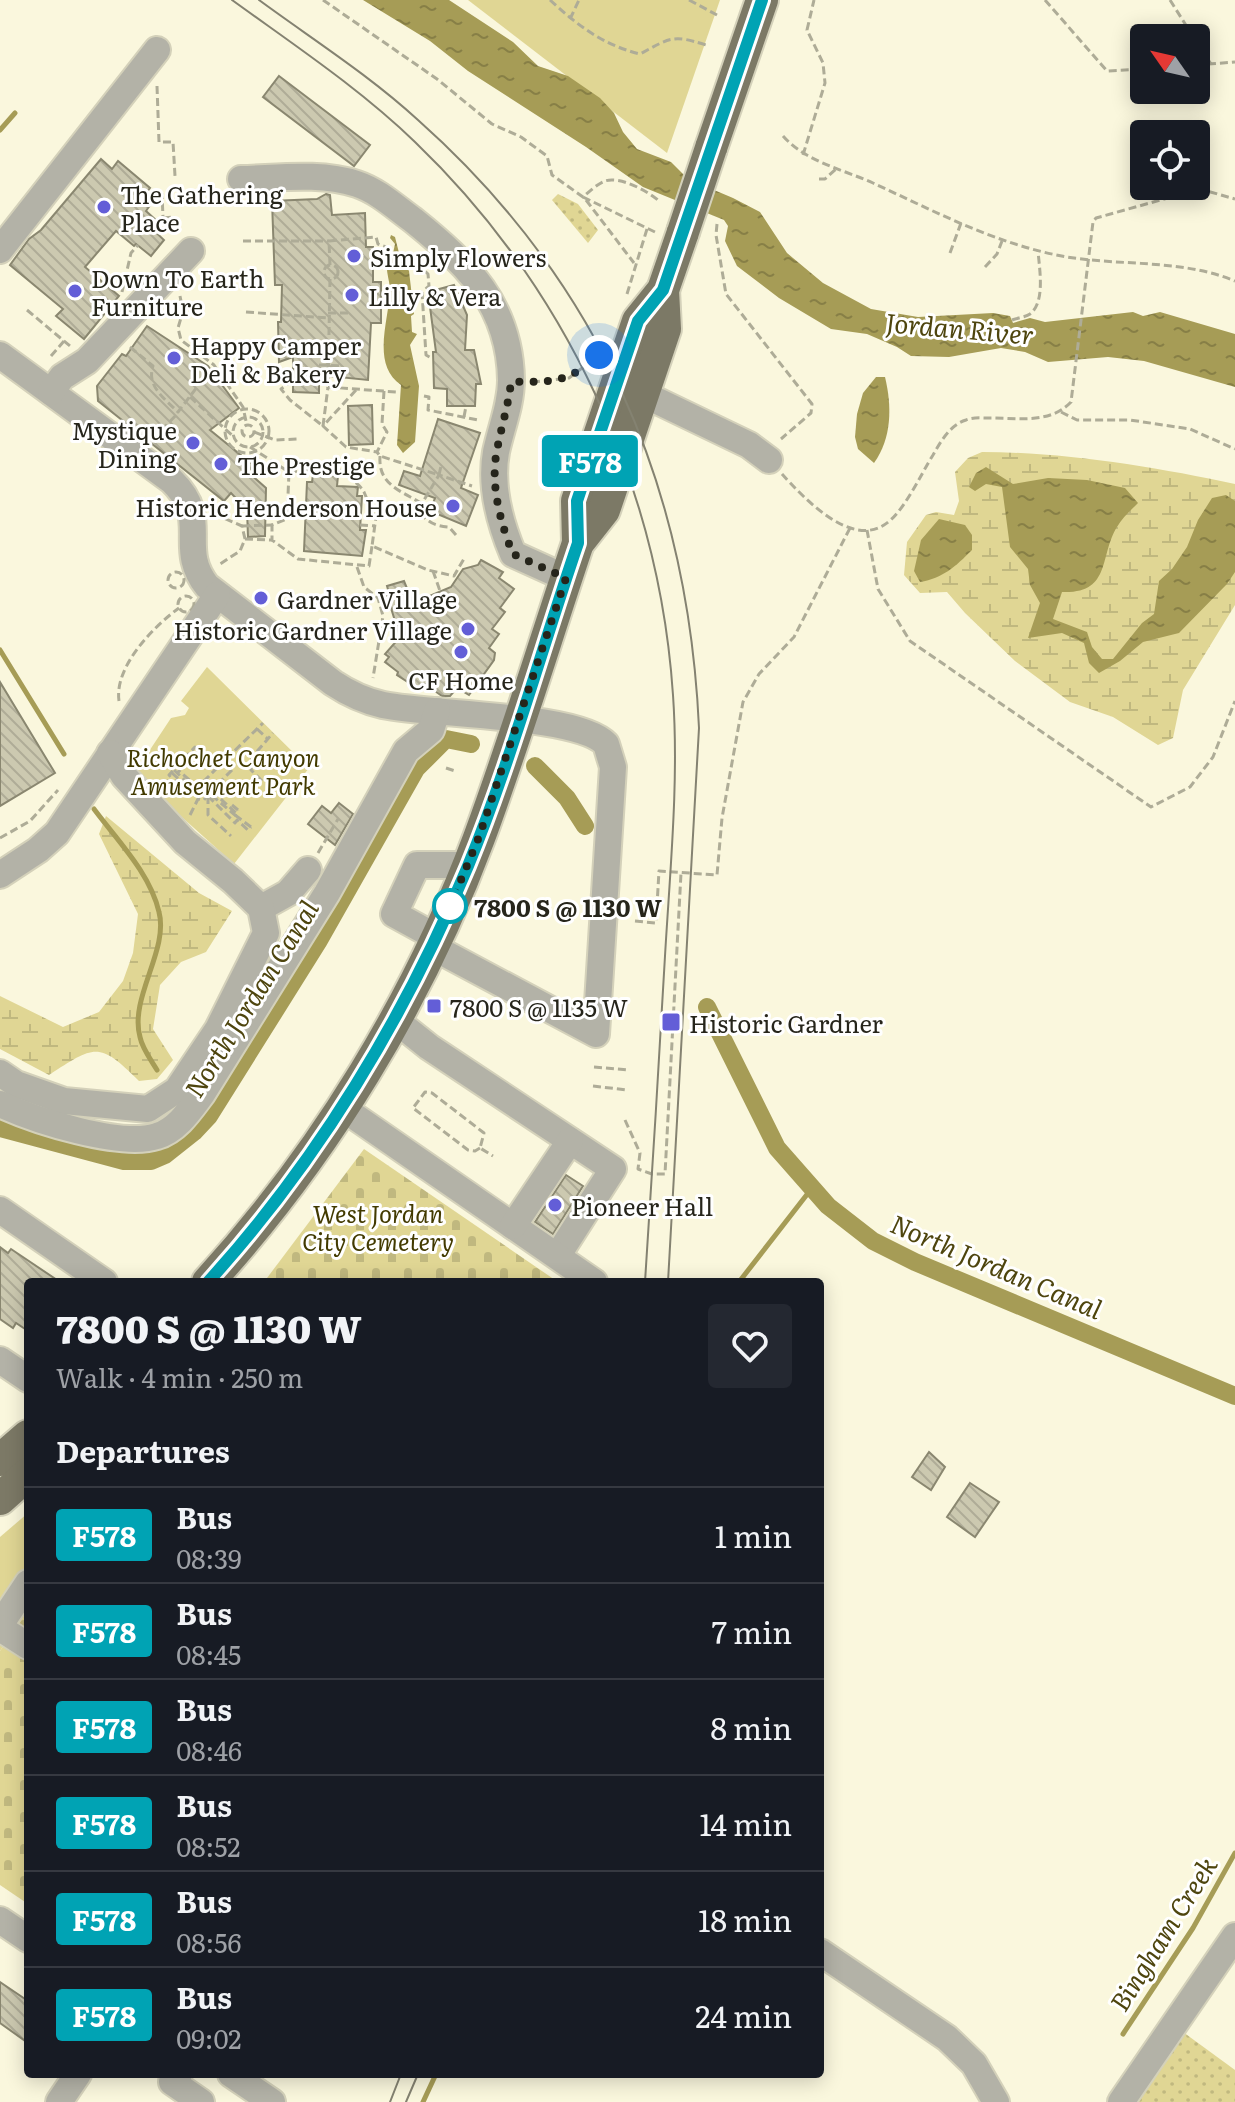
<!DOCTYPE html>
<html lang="en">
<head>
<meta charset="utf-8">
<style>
	:root { --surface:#171b24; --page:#242831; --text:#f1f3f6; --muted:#9ea1a6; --line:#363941 }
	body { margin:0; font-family:Literata,serif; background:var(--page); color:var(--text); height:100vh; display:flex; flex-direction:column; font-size:30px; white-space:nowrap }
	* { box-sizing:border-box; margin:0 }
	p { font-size:26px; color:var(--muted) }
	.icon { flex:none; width:44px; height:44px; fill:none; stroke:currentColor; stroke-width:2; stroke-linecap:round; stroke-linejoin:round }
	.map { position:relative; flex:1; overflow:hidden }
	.sheet { position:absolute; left:24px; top:1278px; width:800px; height:800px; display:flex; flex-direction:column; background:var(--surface); border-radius:8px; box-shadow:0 4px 20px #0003 }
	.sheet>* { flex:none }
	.badge { padding:0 16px; border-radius:6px; font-size:28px; line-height:52px }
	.needle { width:52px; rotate:304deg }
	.buttons { position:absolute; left:1130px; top:24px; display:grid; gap:16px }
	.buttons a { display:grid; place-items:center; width:80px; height:80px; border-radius:8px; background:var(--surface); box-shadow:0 4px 20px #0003; font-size:40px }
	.you { position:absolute; width:40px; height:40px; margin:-20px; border:6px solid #fff; border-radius:50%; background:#1a73e8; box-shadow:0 0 0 12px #1a73e833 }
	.map>.badge { position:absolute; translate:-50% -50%; box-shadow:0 0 0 4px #fff }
	h2 { padding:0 32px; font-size:30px; line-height:72px }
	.round { display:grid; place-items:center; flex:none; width:84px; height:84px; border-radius:8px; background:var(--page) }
	.summary { display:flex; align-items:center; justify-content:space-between; height:136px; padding:0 32px }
	h1 { font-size:38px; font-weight:800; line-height:60px }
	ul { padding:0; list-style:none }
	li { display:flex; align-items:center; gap:24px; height:96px; padding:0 32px; border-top:2px solid var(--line) }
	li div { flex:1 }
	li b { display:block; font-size:30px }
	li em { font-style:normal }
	li .badge { min-width:88px; font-weight:700; text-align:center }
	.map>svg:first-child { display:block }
	.grass { fill:url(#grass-dots) }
	.wetland { fill:url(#wetland-marsh) }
	.cemetery { fill:url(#cemetery-stones) }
	.park { fill:#e0d694 }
	.water { fill:url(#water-ripples) }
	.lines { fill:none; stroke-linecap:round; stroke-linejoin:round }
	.stream { stroke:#a69c56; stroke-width:5 }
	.canal { stroke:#a69c56; stroke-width:18 }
	.building { fill:url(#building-back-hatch); stroke:#8a8770; stroke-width:2 }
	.minor-casing { stroke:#d4d1ba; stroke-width:30 }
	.major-casing { stroke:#d4d1ba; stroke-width:36 }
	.path { stroke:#aeac97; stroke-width:3; stroke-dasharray:8 4; stroke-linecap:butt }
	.minor { stroke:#b3b2a7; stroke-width:26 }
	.major { stroke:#7c7966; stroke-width:32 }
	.tram { stroke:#848271; stroke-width:2 }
	.major-bridge-casing { stroke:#d4d1ba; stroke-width:36; stroke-linecap:butt }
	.major-bridge { stroke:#7c7966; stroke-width:32 }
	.line-casing { stroke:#fff; stroke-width:18 }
	.line { stroke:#00a3b4; stroke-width:12 }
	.walk { stroke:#26251b; stroke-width:8; stroke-dasharray:0 14.4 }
	.poi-dot { fill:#635ed7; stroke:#fff; stroke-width:3 }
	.stop-dot { fill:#fff; stroke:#00a3b4; stroke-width:4 }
	.labels { text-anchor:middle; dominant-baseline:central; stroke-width:6; stroke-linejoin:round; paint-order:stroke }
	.poi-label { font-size:24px; fill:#26251b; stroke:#fff; text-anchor:start }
	.park-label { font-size:24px; font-style:italic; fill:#423a00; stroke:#fff }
	.stop-label { font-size:24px; font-weight:bold; fill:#26251b; stroke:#fff; text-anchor:start }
	.water-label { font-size:26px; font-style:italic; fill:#4e450e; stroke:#fff }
</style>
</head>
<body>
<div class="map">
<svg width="1235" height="2102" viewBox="0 0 1235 2102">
	<defs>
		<pattern id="grass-dots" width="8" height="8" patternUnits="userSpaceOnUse" patternTransform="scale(2)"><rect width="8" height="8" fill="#e0d694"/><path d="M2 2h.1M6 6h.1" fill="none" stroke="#c0b87f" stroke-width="1.8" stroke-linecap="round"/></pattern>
		<pattern id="wetland-marsh" width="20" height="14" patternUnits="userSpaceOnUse" patternTransform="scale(2)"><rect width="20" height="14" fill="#e0d694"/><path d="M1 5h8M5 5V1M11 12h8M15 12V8" fill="none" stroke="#c0b87f"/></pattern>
		<pattern id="cemetery-stones" width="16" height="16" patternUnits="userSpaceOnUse" patternTransform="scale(2)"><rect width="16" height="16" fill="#e0d694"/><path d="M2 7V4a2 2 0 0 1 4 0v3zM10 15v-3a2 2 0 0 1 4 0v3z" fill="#c0b87f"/></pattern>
		<pattern id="water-ripples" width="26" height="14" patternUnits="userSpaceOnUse" patternTransform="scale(2)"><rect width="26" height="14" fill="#a69c56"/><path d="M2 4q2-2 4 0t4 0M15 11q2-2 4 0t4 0" fill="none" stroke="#877f46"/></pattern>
		<pattern id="building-back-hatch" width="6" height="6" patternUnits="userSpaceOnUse" patternTransform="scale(2)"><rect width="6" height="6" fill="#ccc9b0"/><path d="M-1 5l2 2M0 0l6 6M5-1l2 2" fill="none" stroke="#afac97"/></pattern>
	</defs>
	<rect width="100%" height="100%" fill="#faf7dd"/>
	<g class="grass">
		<polygon points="558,194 578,204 598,230 588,243 552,200"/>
		<polygon points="1183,2032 1235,2070 1235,2102 1132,2102"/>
	</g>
	<g class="wetland">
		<path d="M982 452C1063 452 1156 467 1235 484V605L1183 690 1173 738 1158 745 1113 717 1070 702 1015 661 965 613 947 592 920 593 904 575 907 542 926 515 936 512 954 515 959 501 955 472 968 458Z"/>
		<path d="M106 816 199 893 232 911 206 952 181 962 160 985 153 1029 173 1060 157 1079 139 1081C99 1041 95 1045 49 1075L0 1049V996L63 1027 99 1012 123 981 133 953 138 914 99 834Z"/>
	</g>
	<g class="cemetery">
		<polygon points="364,1149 558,1282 264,1282"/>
		<polygon points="28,1610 28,1904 0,1885 0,1651"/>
	</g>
	<g class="park">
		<polygon points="468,0 720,0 667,153"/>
		<polygon points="207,667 309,768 234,864 134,774 171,718 185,715 189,708 181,701"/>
		<polygon points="28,1513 28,1610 0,1651 0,1537"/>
	</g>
	<g class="water">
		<polygon points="363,0 449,0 513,42 538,66 568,76 600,98 614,113 623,132 637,149 671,162 688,179 733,198 760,212 787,253 823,283 871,309 918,317 993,313 1010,316 1013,323 1030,318 1045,322 1133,312 1143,316 1160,312 1235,334 1235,387 1144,361 1108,357 1048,362 1025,352 1001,348 949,357 911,356 897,347 867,334 831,329 779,298 737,266 725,241 728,226 724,220 643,187 586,147 468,71 430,41"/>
		<path d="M391 235 395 237 400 257 409 271 414 314 411 316 412 332 417 334 410 345 419 386 415 442 403 453 397 445 401 385C370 364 390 318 390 288 389 279 386 272 387 262L391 263 395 244 390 238Z"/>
		<path d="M876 377H885C892 406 892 438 874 463L858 449 855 437 857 414 863 393Z"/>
		<path d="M986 467 1013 484 1048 478 1087 480 1125 488 1138 503C1131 510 1122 518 1117 527 1099 555 1112 594 1062 592L1053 619 1087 632 1092 647 1102 659H1113L1142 623 1154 614 1159 581 1172 569 1187 547 1198 520 1212 498 1226 495 1235 501V572L1227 584 1179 633 1143 642 1120 661 1099 673 1089 663 1084 643 1062 633 1028 638 1040 603 1030 585 1028 569 1010 547 1002 487 986 484 975 491 969 487 976 473Z"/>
		<path d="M939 519 965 525 972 535V550C955 567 943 578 920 582L914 571 921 540Z"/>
	</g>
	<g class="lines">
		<g class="stream">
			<polyline points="0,130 15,113"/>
			<polyline points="0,650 64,754"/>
			<path d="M94 809C117 840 150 873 159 912 169 950 129 998 140 1037 142 1048 151 1060 157 1070"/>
			<polyline points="739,1282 812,1188"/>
			<polyline points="1123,2034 1193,1928 1235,1853"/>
			<polyline points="423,2102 436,2074"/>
		</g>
		<g class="canal">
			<polyline points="535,766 567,798 585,826"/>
			<polyline points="707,1007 777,1148 828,1206 873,1241 915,1262 1235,1396"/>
			<polyline points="0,1128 124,1161 151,1161 165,1155 194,1132 209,1116 318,942 416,769 446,739 471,744"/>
		</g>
	</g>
	<g class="building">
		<polygon points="279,76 370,145 354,166 263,97"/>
		<polygon points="101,159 112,169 118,161 150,188 143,197 151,204 146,211 156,220 150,227 164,240 151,256 136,244 134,246 116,231 85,267 119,296 84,339 56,316 63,309 10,265 29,239 41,230"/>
		<polygon points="326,194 330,195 332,215 365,213 366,247 373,247 373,282 381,282 381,323 371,323 368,380 319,375 319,393 293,392 293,357 279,362 278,322 281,322 282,285 275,285 272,201 317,199"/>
		<polygon points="454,285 467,315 465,350 474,350 481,384 476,384 475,406 447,406 447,389 434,388 433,352 436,352 428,292"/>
		<polygon points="147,326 208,366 239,408 210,430 253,465 248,472 266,488 265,536 248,537 247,510 231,493 224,501 98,401 97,386 122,354 126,356"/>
		<polygon points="372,405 373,444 349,445 348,406"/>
		<polygon points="438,419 480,433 461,488 478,495 466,526 430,511 435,498 399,485 404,471 420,476"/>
		<polygon points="313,474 338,476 337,486 358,487 357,496 362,496 360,530 366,530 362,556 304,551 307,482 312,482"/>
		<polygon points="481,560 503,572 499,578 514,589 500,608 505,612 492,629 499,634 489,648 495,653 494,660 469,695 457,688 450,696 442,696 425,684 420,690 397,675 398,672 385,662 389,657 385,654 400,637 386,592 389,593 387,586 404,581 413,603 451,587 463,569 478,565"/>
		<polygon points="0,682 55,773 0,806"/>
		<polygon points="339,803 353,814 335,845 308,824 322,806 331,813"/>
		<polygon points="566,1175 583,1186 553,1234 535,1222"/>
		<polygon points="0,1247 8,1253 11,1249 60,1282 28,1282 28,1331 16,1323 13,1328 0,1319"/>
		<polygon points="929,1452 945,1467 931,1490 912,1477"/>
		<polygon points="970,1483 999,1502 975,1537 947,1517"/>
		<polygon points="0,1982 28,2001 28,2043 0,2023"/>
	</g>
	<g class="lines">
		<defs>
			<g id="minor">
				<path d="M241 179C279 178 320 172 357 184 378 191 395 207 413 220 468 264 510 306 511 380 511 405 501 428 496 452 490 485 500 523 513 554L566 578"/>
				<polyline points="0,250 157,50"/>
				<path d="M0 355 172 481C212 520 176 547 207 586L333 683C348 693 365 701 383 705 430 715 578 714 606 744L613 767 596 1034 431 946"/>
				<polyline points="51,392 62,377 87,361 191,251"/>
				<polyline points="643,394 749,445 769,460"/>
				<polyline points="0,875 38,850 57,833 217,595"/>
				<polyline points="261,908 288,893 308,870"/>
				<polyline points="436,937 394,914 417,865 468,865"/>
				<polyline points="394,1019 429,1047 613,1169 558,1255"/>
				<polyline points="0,1073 16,1084 64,1101 148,1109 177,1090 218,1029 266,933 261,908 233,881 185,842 124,776 110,753"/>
				<path d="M0 1104C34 1120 121 1148 157 1136 177 1130 190 1110 202 1094L327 893 406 751 431 730 437 711"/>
				<polyline points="341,1107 594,1282"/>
				<polyline points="0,1210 104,1282"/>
				<polyline points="513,1226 570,1141"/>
				<polyline points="0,1360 28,1379"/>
				<polyline points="0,1625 28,1583"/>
				<polyline points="0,1628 28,1646"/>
				<polyline points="0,1920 28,1939"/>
				<polyline points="820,1952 947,2038 974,2064 996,2102"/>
				<polyline points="179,2074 172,2082 201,2102"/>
				<polyline points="231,2074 272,2102"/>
				<polyline points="59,2102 78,2074"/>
				<polyline points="1121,2102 1235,1936"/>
			</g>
			<g id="major">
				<polyline points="711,148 762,0"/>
				<polyline points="578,543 577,501 638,321 663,290 683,232"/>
				<path d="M208 1282C324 1155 419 999 479 838 515 741 545 641 578 543L604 510 665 329 663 290"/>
				<polyline points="0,1460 28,1436"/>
				<polyline points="0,1499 28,1474"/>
			</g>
		</defs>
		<use href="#minor" class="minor-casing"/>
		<use href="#major" class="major-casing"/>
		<g class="path">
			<path d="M323 0 437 79 492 124 521 137 547 156 552 175 583 197C589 192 597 184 605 181 620 176 648 191 659 201"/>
			<path d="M550 0C577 25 603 45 640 54 670 38 672 34 706 45"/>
			<polyline points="689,0 717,15"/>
			<polyline points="1045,0 1107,71 1144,69"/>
			<polyline points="1170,0 1194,38"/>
			<polyline points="570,19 579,0"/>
			<polyline points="1196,41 1211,64"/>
			<polyline points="1196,65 1235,62"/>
			<polyline points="157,86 159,142 173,142 175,176"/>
			<path d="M783 136C806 162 842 169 873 183 936 212 998 245 1067 257 1122 266 1182 259 1235 281"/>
			<polyline points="803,155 825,83 823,63 807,30 814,0"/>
			<polyline points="819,179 825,179 837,168"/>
			<polyline points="583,197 655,232"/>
			<polyline points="586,200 634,263"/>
			<polyline points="163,218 175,217"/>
			<polyline points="717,224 716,235 726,294 812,404 811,413 781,439"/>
			<polyline points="151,229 159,219 163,218 162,193"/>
			<polyline points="243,241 329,241"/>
			<polyline points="950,253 961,223"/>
			<polyline points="408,255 428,274 429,286 422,292 426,355 433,359"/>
			<polyline points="330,265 329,241 376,237 378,244 391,249"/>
			<circle cx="331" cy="272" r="7"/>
			<polyline points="985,267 997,254 1002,241"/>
			<polyline points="330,279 328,387 396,392"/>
			<polyline points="122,292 131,253 138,245"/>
			<polyline points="627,294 647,229"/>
			<polyline points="180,296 183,311 178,328 181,340 214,365 243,407 247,426"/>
			<polyline points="27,310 70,346"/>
			<polyline points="246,312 328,318"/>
			<polyline points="328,313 350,313"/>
			<path d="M1012 320C1017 318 1026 317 1030 314 1046 302 1039 267 1038 250"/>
			<path d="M130 347 153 366C146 386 165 399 178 412L214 365"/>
			<polyline points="51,356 64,341"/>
			<polyline points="319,365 343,366"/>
			<polyline points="293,380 281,389 290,400 323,426"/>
			<polyline points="532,382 569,378 599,355"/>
			<polyline points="356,390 323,426 346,447 377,452"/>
			<polyline points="384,391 382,424 387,432 377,452 380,456 439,475 441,466"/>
			<polyline points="424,396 429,397 428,410 478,420"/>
			<polyline points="190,397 234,437"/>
			<circle cx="247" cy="431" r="22"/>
			<polyline points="1061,412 1077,420 1130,420 1190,429 1235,449"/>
			<polyline points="464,417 466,406"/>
			<circle cx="248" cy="432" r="15"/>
			<circle cx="248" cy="431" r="6"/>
			<polyline points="323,426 328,387"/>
			<polyline points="254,432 275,440 299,439"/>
			<polyline points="153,439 178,413"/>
			<polyline points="250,447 289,472 287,519 272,525 272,540 298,559 369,566 372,546"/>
			<path d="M380 456C378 484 399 490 421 503"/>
			<path d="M289 472 337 468C345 475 359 483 364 492 368 501 370 509 376 517L372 546 428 570 454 576 465 557"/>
			<path d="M782 474C803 497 849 547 884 525 903 514 921 474 933 455 941 441 950 425 966 420 973 417 982 418 990 418 1019 418 1050 424 1071 402L1093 222 1096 218 1200 189 1235 199"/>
			<polyline points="288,509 304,511"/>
			<polyline points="214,514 242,526 245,539 240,551 220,564"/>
			<polyline points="360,525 375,526"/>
			<polyline points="242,526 272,525"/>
			<polyline points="867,530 878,589 910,641 1151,807 1190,787 1213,757 1235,701"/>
			<path d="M456 535 449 527C434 526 427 522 418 510L439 475 472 486"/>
			<polyline points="245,539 272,540"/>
			<polyline points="357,567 364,587 378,598 383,616 373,678"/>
			<polyline points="433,571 440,591"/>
			<circle cx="176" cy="580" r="8"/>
			<circle cx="186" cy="604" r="8"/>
			<polyline points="382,627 395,643"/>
			<path d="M119 701C114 667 153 627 179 608"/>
			<polyline points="257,729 268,739"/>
			<polyline points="446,768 455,771"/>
			<polyline points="174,770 192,787 195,785 178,770"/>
			<polyline points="232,770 209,793 235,815 236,813"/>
			<polyline points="172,773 190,789 188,791 174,779 168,787 164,787 171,777 169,775 195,747 217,768 263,723"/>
			<polyline points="262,781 251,770 252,757 273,733"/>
			<polyline points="212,791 236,813 238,810"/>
			<polyline points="208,796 235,823 237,820 248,830 251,827"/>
			<polyline points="208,796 208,815 231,836"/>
			<polyline points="232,805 238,810"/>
			<polyline points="190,815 198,799 204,800 209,793 201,784 217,768"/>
			<polyline points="235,815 251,827"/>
			<polyline points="0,838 30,821 58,790"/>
			<polyline points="318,853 338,819"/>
			<polyline points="635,921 656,923 659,871 717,875 722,818 743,702 759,674 794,637 850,528"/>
			<polyline points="594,1067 628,1070"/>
			<polyline points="593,1086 627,1090"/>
			<polyline points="625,1120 640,1153 638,1169 652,1174 665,1174 681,873"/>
			<polyline points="480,1148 475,1151 468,1150 413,1108 425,1092 432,1093 484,1133 480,1148 493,1156"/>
		</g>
		<use href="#minor" class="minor"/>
		<use href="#major" class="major"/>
		<g class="tram">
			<path d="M232 0C294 45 359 88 415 142 566 287 659 486 673 695 679 781 670 870 665 956 659 1065 652 1173 645 1282"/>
			<path d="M259 0C312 39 369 75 418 120 600 282 688 486 699 728L668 1282"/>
			<polyline points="390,2102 401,2074"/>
			<polyline points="406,2102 418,2074"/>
		</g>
		<defs>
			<polyline id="major-bridge" points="683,232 711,148"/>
		</defs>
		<use href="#major-bridge" class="major-bridge-casing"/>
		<use href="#major-bridge" class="major-bridge"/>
	</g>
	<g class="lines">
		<defs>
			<path id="line" d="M208 1282C318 1161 405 1017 468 866 511 761 541 651 578 543L577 501 587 471 638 321 663 290 762 0"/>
		</defs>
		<use href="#line" class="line-casing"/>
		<use href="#line" class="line"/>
		<path class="walk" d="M450 906 479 837 566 578 513 554C501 525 491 487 496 456 500 431 508 408 511 382 553 381 565 385 599 355"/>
	</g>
	<g class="poi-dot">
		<circle cx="104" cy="207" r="8"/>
		<circle cx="354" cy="256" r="8"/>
		<circle cx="75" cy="291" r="8"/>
		<circle cx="352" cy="295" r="8"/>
		<circle cx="174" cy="358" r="8"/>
		<circle cx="193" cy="443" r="8"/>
		<circle cx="221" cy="464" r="8"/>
		<circle cx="453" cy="506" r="8"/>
		<circle cx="261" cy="598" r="8"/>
		<circle cx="468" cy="629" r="8"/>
		<circle cx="461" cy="652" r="8"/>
		<rect x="426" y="998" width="16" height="16" rx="4"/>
		<rect x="661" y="1012" width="20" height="20" rx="4"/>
		<circle cx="555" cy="1205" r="8"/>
	</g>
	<circle class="stop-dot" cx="450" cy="906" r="16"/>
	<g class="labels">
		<g class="poi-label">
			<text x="120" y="193">The Gathering<tspan x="120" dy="28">Place</tspan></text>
			<text x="370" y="256">Simply Flowers</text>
			<text x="91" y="277">Down To Earth<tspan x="91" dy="28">Furniture</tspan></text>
			<text x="368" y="295">Lilly &amp; Vera</text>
			<text x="190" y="344">Happy Camper<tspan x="190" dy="28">Deli &amp; Bakery</tspan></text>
			<text x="177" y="429" text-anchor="end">Mystique<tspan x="177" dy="28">Dining</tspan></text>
			<text x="237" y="464">The Prestige</text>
			<text x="437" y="506" text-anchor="end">Historic Henderson House</text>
			<text x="277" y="598">Gardner Village</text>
			<text x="452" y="629" text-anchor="end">Historic Gardner Village</text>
			<text x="461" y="679" text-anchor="middle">CF Home</text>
			<text x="450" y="1006">7800 S @ 1135 W</text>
			<text x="689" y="1022">Historic Gardner</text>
			<text x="571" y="1205">Pioneer Hall</text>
		</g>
		<g class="park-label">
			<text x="223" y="756">Richochet Canyon<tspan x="223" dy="28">Amusement Park</tspan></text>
			<text x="378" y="1212">West Jordan<tspan x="378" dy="28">City Cemetery</tspan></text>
		</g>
		<g class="stop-label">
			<text x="474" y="906">7800 S @ 1130 W</text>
		</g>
		<g class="water-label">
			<text transform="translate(960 327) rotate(5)">Jordan River</text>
			<text transform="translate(250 998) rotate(-58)">North Jordan Canal</text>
			<text transform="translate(997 1265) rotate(23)">North Jordan Canal</text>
			<text transform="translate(1162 1933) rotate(-58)">Bingham Creek</text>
		</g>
	</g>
</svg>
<div class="buttons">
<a><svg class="needle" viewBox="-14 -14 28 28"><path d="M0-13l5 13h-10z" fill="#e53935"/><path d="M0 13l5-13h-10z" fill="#9ea1a6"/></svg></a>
<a><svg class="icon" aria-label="locate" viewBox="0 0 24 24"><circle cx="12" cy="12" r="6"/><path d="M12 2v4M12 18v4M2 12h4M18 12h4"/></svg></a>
</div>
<div class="you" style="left:599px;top:355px"></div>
<b class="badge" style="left:590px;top:461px;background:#00a3b4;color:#fff">F578</b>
<section class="sheet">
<div class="summary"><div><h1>7800 S @ 1130 W</h1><p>Walk · 4 min · 250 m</p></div><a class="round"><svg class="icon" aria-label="heart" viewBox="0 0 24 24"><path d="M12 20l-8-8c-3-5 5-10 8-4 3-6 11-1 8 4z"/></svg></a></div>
<h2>Departures</h2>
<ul>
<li><span class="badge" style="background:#00a3b4;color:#fff">F578</span><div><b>Bus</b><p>08:39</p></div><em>1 min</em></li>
<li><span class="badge" style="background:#00a3b4;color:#fff">F578</span><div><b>Bus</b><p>08:45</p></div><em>7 min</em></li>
<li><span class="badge" style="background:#00a3b4;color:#fff">F578</span><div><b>Bus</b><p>08:46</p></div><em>8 min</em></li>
<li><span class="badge" style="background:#00a3b4;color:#fff">F578</span><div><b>Bus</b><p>08:52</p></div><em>14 min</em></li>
<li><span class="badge" style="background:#00a3b4;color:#fff">F578</span><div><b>Bus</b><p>08:56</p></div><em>18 min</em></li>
<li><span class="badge" style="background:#00a3b4;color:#fff">F578</span><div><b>Bus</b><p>09:02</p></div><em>24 min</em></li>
</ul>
</section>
</div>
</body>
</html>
